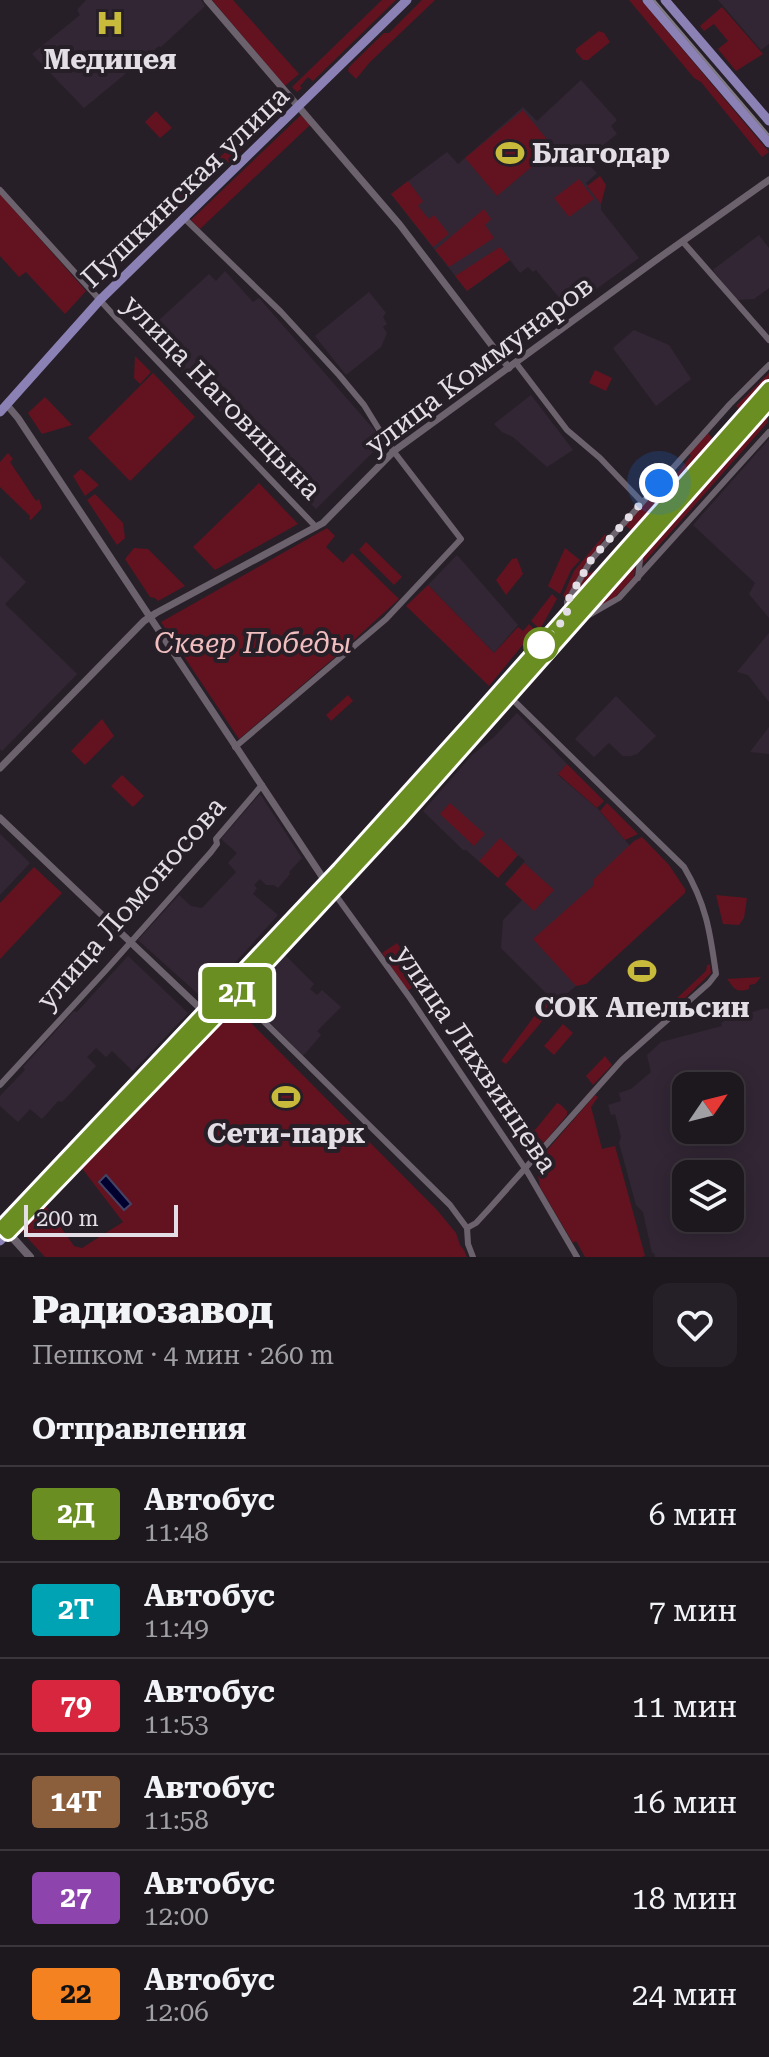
<!DOCTYPE html>
<html lang="ru">
<head>
<meta charset="utf-8">
<style>
	:root { --surface:#1d171e; --page:#252027; --text:#f1f3f6; --muted:#a09fa4; --line:#3b363c }
	body { margin:0; font-family:"Roboto Serif",serif; background:var(--page); color:var(--text); height:100vh; display:flex; flex-direction:column; font-size:30px; white-space:nowrap }
	* { box-sizing:border-box; margin:0 }
	p { font-size:26px; color:var(--muted) }
	.icon { flex:none; width:44px; height:44px; fill:none; stroke:currentColor; stroke-width:2; stroke-linecap:round; stroke-linejoin:round }
	.map { position:relative; height:1257px; overflow:hidden }
	.details { display:flex; flex-direction:column; background:var(--surface); flex:1 }
	.details>* { flex:none }
	.badge { padding:0 16px; border-radius:6px; font-size:28px; line-height:52px }
	.needle { width:52px; rotate:55deg }
	.buttons { position:absolute; left:672px; top:1072px; display:grid; gap:16px }
	.buttons a { display:grid; place-items:center; width:72px; height:72px; border-radius:16px; background:var(--surface); box-shadow:0 4px 20px #0003,0 0 0 2px var(--line); font-size:40px }
	.scale { position:absolute; left:24px; bottom:20px; width:154px; box-sizing:border-box; padding-left:8px; border:4px solid #e3dee5; border-top:0; font-size:22px; line-height:28px; white-space:nowrap; color:#e3dee5; -webkit-text-stroke:6px #271f28; paint-order:stroke }
	.you { position:absolute; width:40px; height:40px; margin:-20px; border:6px solid #fff; border-radius:50%; background:#1a73e8; box-shadow:0 0 0 12px #1a73e833 }
	.map>.badge { position:absolute; translate:-50% -50%; box-shadow:0 0 0 4px #fff }
	h2 { padding:0 32px; font-size:30px; line-height:72px }
	.round { display:grid; place-items:center; flex:none; width:84px; height:84px; border-radius:16px; background:var(--page) }
	.overview { display:flex; align-items:center; justify-content:space-between; height:136px; padding:0 32px }
	h1 { font-size:38px; font-weight:800; line-height:60px }
	ul { padding:0; list-style:none }
	li { display:flex; align-items:center; gap:24px; height:96px; padding:0 32px; border-top:2px solid var(--line) }
	li div { flex:1 }
	li b { display:block; font-size:30px }
	li em { font-style:normal }
	li .badge { min-width:88px; font-weight:700; text-align:center }
	.map>svg:first-child { display:block }
	.built { fill:#322634; fill-rule:evenodd }
	.green { fill:#62131f }
	.water { fill:#00012e; stroke:#444365; stroke-width:2 }
	.lines { fill:none; stroke-linecap:round; stroke-linejoin:round }
	.minor { stroke:#6b626d; stroke-width:6 }
	.tertiary { stroke:#6b626d; stroke-width:7 }
	.secondary { stroke:#6b626d; stroke-width:8 }
	.primary { stroke:#8c81b4; stroke-width:9 }
	.tram { stroke:#827c84; stroke-width:2 }
	.line-casing { stroke:#fff; stroke-width:18 }
	.line { stroke:#6b8e23; stroke-width:12 }
	.walk { stroke:#e3dee5; stroke-width:8; stroke-dasharray:0 14.4 }
	.stop-dot { fill:#fff; stroke:#6b8e23; stroke-width:4 }
	.labels { text-anchor:middle; dominant-baseline:central; stroke-width:8; stroke-linejoin:round; paint-order:stroke }
	.poi-label { font-size:28px; font-weight:bold; fill:#e3dee5; stroke:#271f28 }
	.street-label { font-size:28px; fill:#e3dee5; stroke:#271f28 }
	.park-label { font-size:28px; font-style:italic; fill:#f1bebf; stroke:#271f28 }
</style>
</head>
<body>
<div class="map">
<svg width="769" height="1257" viewBox="0 0 769 1257">
	<rect width="100%" height="100%" fill="#271f28"/>
	<g class="built">
		<polygon points="86,0 201,0 205,6 161,47 159,46 84,108 32,54 80,15 77,10"/>
		<polygon points="718,0 769,0 769,44 761,50"/>
		<polygon points="581,80 617,120 611,126 617,134 588,157 590,166 597,173 586,183 601,204 601,210 639,258 569,309 536,270 533,272 528,267 520,273 510,260 467,291 391,194 447,152 458,164 523,107 537,121"/>
		<polygon points="759,235 769,248 769,288 754,299 736,300 713,270 714,269"/>
		<polygon points="225,271 253,302 259,298 384,441 316,509 144,334 209,274 216,281"/>
		<polygon points="369,292 386,313 383,317 387,324 383,327 387,333 381,347 346,375 315,336"/>
		<polygon points="634,330 669,345 691,379 656,406 613,348"/>
		<polygon points="531,395 573,450 547,467 513,437 502,432 494,424"/>
		<polygon points="769,439 769,618 749,594 755,583 693,525"/>
		<polygon points="457,555 518,625 494,653 428,585"/>
		<polygon points="0,556 26,582 5,604 77,674 2,751 0,749"/>
		<polygon points="769,633 769,702 748,675 737,672"/>
		<polygon points="616,696 656,736 637,754 631,756 623,756 609,743 594,757 575,739"/>
		<polygon points="517,713 567,764 558,775 598,809 672,894 576,986 558,1001 554,1001 501,948 503,920 522,900 505,884 525,861 518,855 498,878 466,850 463,850 423,811 472,755 495,736"/>
		<polygon points="769,727 769,754 750,752 753,748"/>
		<polygon points="260,794 302,858 289,872 290,874 278,888 274,885 266,885 260,879 254,885 257,888 253,894 278,915 223,976 218,972 198,994 138,940 179,895 191,906 202,908 236,872 228,863 237,853 221,839"/>
		<polygon points="0,834 30,863 0,895"/>
		<polygon points="284,954 314,984 310,989 317,995 322,990 341,1007 317,1031 321,1035 303,1056 248,1000 248,994"/>
		<polygon points="128,956 188,1013 133,1071 112,1051 106,1057 96,1048 87,1057 96,1066 62,1102 58,1101 42,1119 30,1109 18,1122 0,1106 0,1096 25,1070 23,1067 74,1011 77,1012"/>
		<path d="M767 1008 769 1010V1257H655L654 1253H652L643 1212 636 1205 619 1143 621 1137 615 1114 611 1115 608 1105 621 1101 619 1093 631 1089 651 1072 647 1055 661 1042 722 1026 721 1023 728 1019ZM686 1086H730V1130H686ZM686 1174H730V1218H686Z"/>
	</g>
	<g class="green">
		<polygon points="212,0 233,0 299,74 285,86"/>
		<polygon points="382,0 396,0 313,81 308,77 300,86 302,88 297,92 292,87"/>
		<polygon points="422,0 435,0 370,62 356,79 348,71 349,67 384,33 389,33"/>
		<polygon points="629,0 641,0 769,152 762,157 701,82 694,78"/>
		<polygon points="722,7 763,54 736,71 718,49 728,41 714,24 704,31 700,26"/>
		<polygon points="599,31 604,33 610,42 588,60 583,60 576,52 576,49"/>
		<polygon points="284,96 290,103 179,210 172,203"/>
		<polygon points="523,110 554,148 497,196 465,158"/>
		<polygon points="156,111 172,128 160,138 145,122"/>
		<polygon points="301,115 310,125 200,229 191,220"/>
		<polygon points="600,176 606,185 601,204 587,186"/>
		<polygon points="579,179 594,199 569,217 554,198"/>
		<polygon points="408,181 423,201 418,206 429,219 434,215 449,234 433,247 391,194"/>
		<polygon points="0,194 86,291 65,314 26,272 19,277 0,256"/>
		<polygon points="484,209 491,219 485,225 494,238 449,267 435,250"/>
		<polygon points="500,247 510,260 467,291 455,276"/>
		<polygon points="135,356 151,372 140,384 134,378"/>
		<polygon points="595,370 612,378 606,391 589,383"/>
		<polygon points="153,373 195,417 130,481 88,438"/>
		<polygon points="769,373 769,379 764,385 571,601 585,574 595,571 631,530 625,525 673,471 677,473 691,456 689,453 707,432 713,439 739,409 736,406"/>
		<polygon points="45,397 72,425 42,434 28,413"/>
		<polygon points="766,411 768,422 640,567 642,556 657,538 659,531"/>
		<polygon points="8,453 13,459 10,462 36,501 39,499 42,508 31,520 29,519 30,516 0,487 0,462"/>
		<polygon points="81,469 99,485 85,496 73,476"/>
		<polygon points="259,483 298,524 215,570 193,547"/>
		<polygon points="95,494 123,523 125,538 117,545 87,500"/>
		<polygon points="327,528 335,536 326,547 343,563 352,553 399,599 342,651 239,739 161,622"/>
		<polygon points="605,534 606,536 566,598 563,596 574,571"/>
		<polygon points="366,542 402,577 394,585 359,550"/>
		<polygon points="134,548 148,549 185,586 158,601 155,598 150,597 125,559"/>
		<polygon points="565,548 580,560 571,570 560,594 548,586"/>
		<polygon points="517,558 523,574 506,595 496,580 512,559"/>
		<polygon points="636,558 634,577 615,597 588,614"/>
		<polygon points="428,585 494,653 518,627 523,631 529,624 535,630 489,686 406,606"/>
		<polygon points="552,594 557,599 540,629 531,621"/>
		<polygon points="348,695 353,701 331,721 326,715"/>
		<polygon points="102,719 114,736 85,765 71,751"/>
		<polygon points="567,764 604,801 597,808 558,774"/>
		<polygon points="122,775 144,796 133,807 111,786"/>
		<polygon points="450,803 485,834 474,846 440,814"/>
		<polygon points="607,803 638,834 625,840 600,811"/>
		<polygon points="642,837 669,865 685,889 685,893 586,984 576,986 533,939 594,885 594,879 634,841"/>
		<polygon points="500,838 518,855 498,878 479,861"/>
		<polygon points="524,863 554,890 534,911 505,884"/>
		<polygon points="34,867 62,893 0,959 0,903"/>
		<polygon points="716,895 747,898 744,918 739,925 723,924"/>
		<polygon points="397,943 422,981 407,991 382,953"/>
		<polygon points="710,964 711,973 678,1005 674,1001 706,971 707,965"/>
		<path d="M761 977 755 984 749 985V989C735 993 735 989 727 979Z"/>
		<polygon points="550,995 553,999 546,1009 549,1013 506,1064 501,1061"/>
		<polygon points="239,1011 437,1210 456,1233 460,1245 464,1250 467,1257 45,1257 21,1231 45,1205 74,1246 82,1248 123,1222 81,1167 230,1013 236,1014"/>
		<polygon points="563,1024 573,1033 554,1055 544,1046"/>
		<polygon points="605,1056 612,1065 593,1085 586,1076"/>
		<polygon points="595,1095 598,1097 591,1107 602,1149 615,1146 645,1256 642,1257 585,1257 576,1241 573,1243 540,1187 536,1163"/>
		<polygon points="557,1103 561,1105 567,1111 567,1115 529,1161 505,1125 522,1140 531,1129 535,1130"/>
	</g>
	<polygon class="water" points="106,1175 131,1204 124,1210 99,1182"/>
	<g class="lines">
		<g class="minor">
			<polyline points="0,190 118,320 316,527"/>
			<polyline points="183,217 281,312 339,375 364,405 388,444 461,539 386,619 235,747"/>
			<polyline points="683,242 769,340"/>
			<polyline points="516,363 567,430 600,458 642,502"/>
			<polyline points="638,578 641,550"/>
			<polyline points="567,616 567,602 591,560 730,404 769,365"/>
			<polyline points="577,622 619,598 769,432"/>
			<polyline points="333,886 337,897 410,998 528,1173 577,1257"/>
			<polyline points="236,994 450,1205 467,1228 468,1244 473,1257"/>
			<polyline points="0,1085 106,970 211,852 217,844 216,839 262,785"/>
			<path d="M467 1228 476 1223 488 1210 622 1060 709 983 716 974C710 931 706 904 684 867L508 695"/>
		</g>
		<g class="tertiary">
			<polyline points="207,0 400,225 509,368"/>
			<polyline points="7,405 18,418 329,887"/>
			<polyline points="0,768 144,621 156,613 323,523 394,451 663,255 769,180"/>
			<polyline points="0,818 205,1013"/>
		</g>
		<polyline class="secondary" points="4,1228 30,1257"/>
		<g class="primary">
			<polyline points="647,0 769,143"/>
			<polyline points="665,0 769,121"/>
			<polyline points="0,412 100,300 407,0"/>
			<polyline points="244,973 465,731 769,388"/>
			<polyline points="250,978 397,822 769,402"/>
			<polyline points="0,1229 242,975"/>
			<polyline points="0,1241 248,981"/>
		</g>
		<polyline class="tram" points="654,0 769,135"/>
	</g>
	<g class="lines">
		<defs>
			<polyline id="line" points="769,388 477,717 339,870 2,1227 8,1233 219,1014 397,822 769,402"/>
		</defs>
		<use href="#line" class="line-casing"/>
		<use href="#line" class="line"/>
		<polyline class="walk" points="541,645 567,616 567,602 591,560 659,483"/>
	</g>
	<defs>
		<symbol id="hospital-bare" viewBox="-9 -9 18 18"><path d="M-5-5h3v3.5h4V-5h3V5h-3V1.5h-4V5h-3Z" fill="#c8bb3b" stroke="#271f28" stroke-width="2.5" paint-order="stroke"/></symbol>
		<symbol id="stadium-bare" viewBox="-9 -9 18 18"><path d="M0-5a6.5 5 0 1 0 0 10a6.5 5 0 1 0 0-10ZM-3.5-1.8h7v3.6h-7Z" fill="#c8bb3b" stroke="#271f28" stroke-width="2.5" paint-order="stroke"/></symbol>
	</defs>
	<g fill-rule="evenodd">
		<use href="#hospital-bare" x="90" y="3" width="40" height="40"/>
		<use href="#stadium-bare" x="490" y="133" width="40" height="40"/>
		<use href="#stadium-bare" x="622" y="951" width="40" height="40"/>
		<use href="#stadium-bare" x="266" y="1077" width="40" height="40"/>
	</g>
	<circle class="stop-dot" cx="541" cy="645" r="16"/>
	<g class="labels">
		<g class="poi-label">
			<text x="110" y="59">Медицея</text>
			<text x="532" y="153" text-anchor="start">Благодар</text>
			<text x="642" y="1007">СОК Апельсин</text>
			<text x="286" y="1133">Сети-парк</text>
		</g>
		<g class="street-label">
			<text transform="translate(185 187) rotate(-44)">Пушкинская улица</text>
			<text transform="translate(479 365) rotate(-37)">улица Коммунаров</text>
			<text transform="translate(222 397) rotate(46)">улица Наговицына</text>
			<text transform="translate(131 903) rotate(-49)">улица Ломоносова</text>
			<text transform="translate(476 1059) rotate(56)">улица Лихвинцева</text>
		</g>
		<g class="park-label">
			<text x="253" y="643">Сквер Победы</text>
		</g>
	</g>
</svg>
<div class="buttons">
<a><svg class="needle" viewBox="-14 -14 28 28"><path d="M0-13l5 13h-10z" fill="#e53935"/><path d="M0 13l5-13h-10z" fill="#a09fa4"/></svg></a>
<a><svg class="icon" aria-label="layers" viewBox="0 0 24 24"><path d="M12 4l9 5-9 5-9-5zM3 14l9 5 9-5"/></svg></a>
</div>
<div class="scale">200 m</div>
<div class="you" style="left:659px;top:483px"></div>
<b class="badge" style="left:237px;top:993px;background:#6b8e23;color:#fff">2Д</b>
</div>
<section class="details">
<div class="overview"><div><h1>Радиозавод</h1><p>Пешком · 4 мин · 260 m</p></div><a class="round"><svg class="icon" aria-label="heart" viewBox="0 0 24 24"><path d="M12 20l-8-8c-3-5 5-10 8-4 3-6 11-1 8 4z"/></svg></a></div>
<h2>Отправления</h2>
<ul>
<li><span class="badge" style="background:#6b8e23;color:#fff">2Д</span><div><b>Автобус</b><p>11:48</p></div><em>6 мин</em></li>
<li><span class="badge" style="background:#00a3b4;color:#fff">2Т</span><div><b>Автобус</b><p>11:49</p></div><em>7 мин</em></li>
<li><span class="badge" style="background:#d7263d;color:#fff">79</span><div><b>Автобус</b><p>11:53</p></div><em>11 мин</em></li>
<li><span class="badge" style="background:#8b5e3c;color:#fff">14Т</span><div><b>Автобус</b><p>11:58</p></div><em>16 мин</em></li>
<li><span class="badge" style="background:#8e44ad;color:#fff">27</span><div><b>Автобус</b><p>12:00</p></div><em>18 мин</em></li>
<li><span class="badge" style="background:#f58220;color:#111">22</span><div><b>Автобус</b><p>12:06</p></div><em>24 мин</em></li>
</ul>
</section>
</body>
</html>
